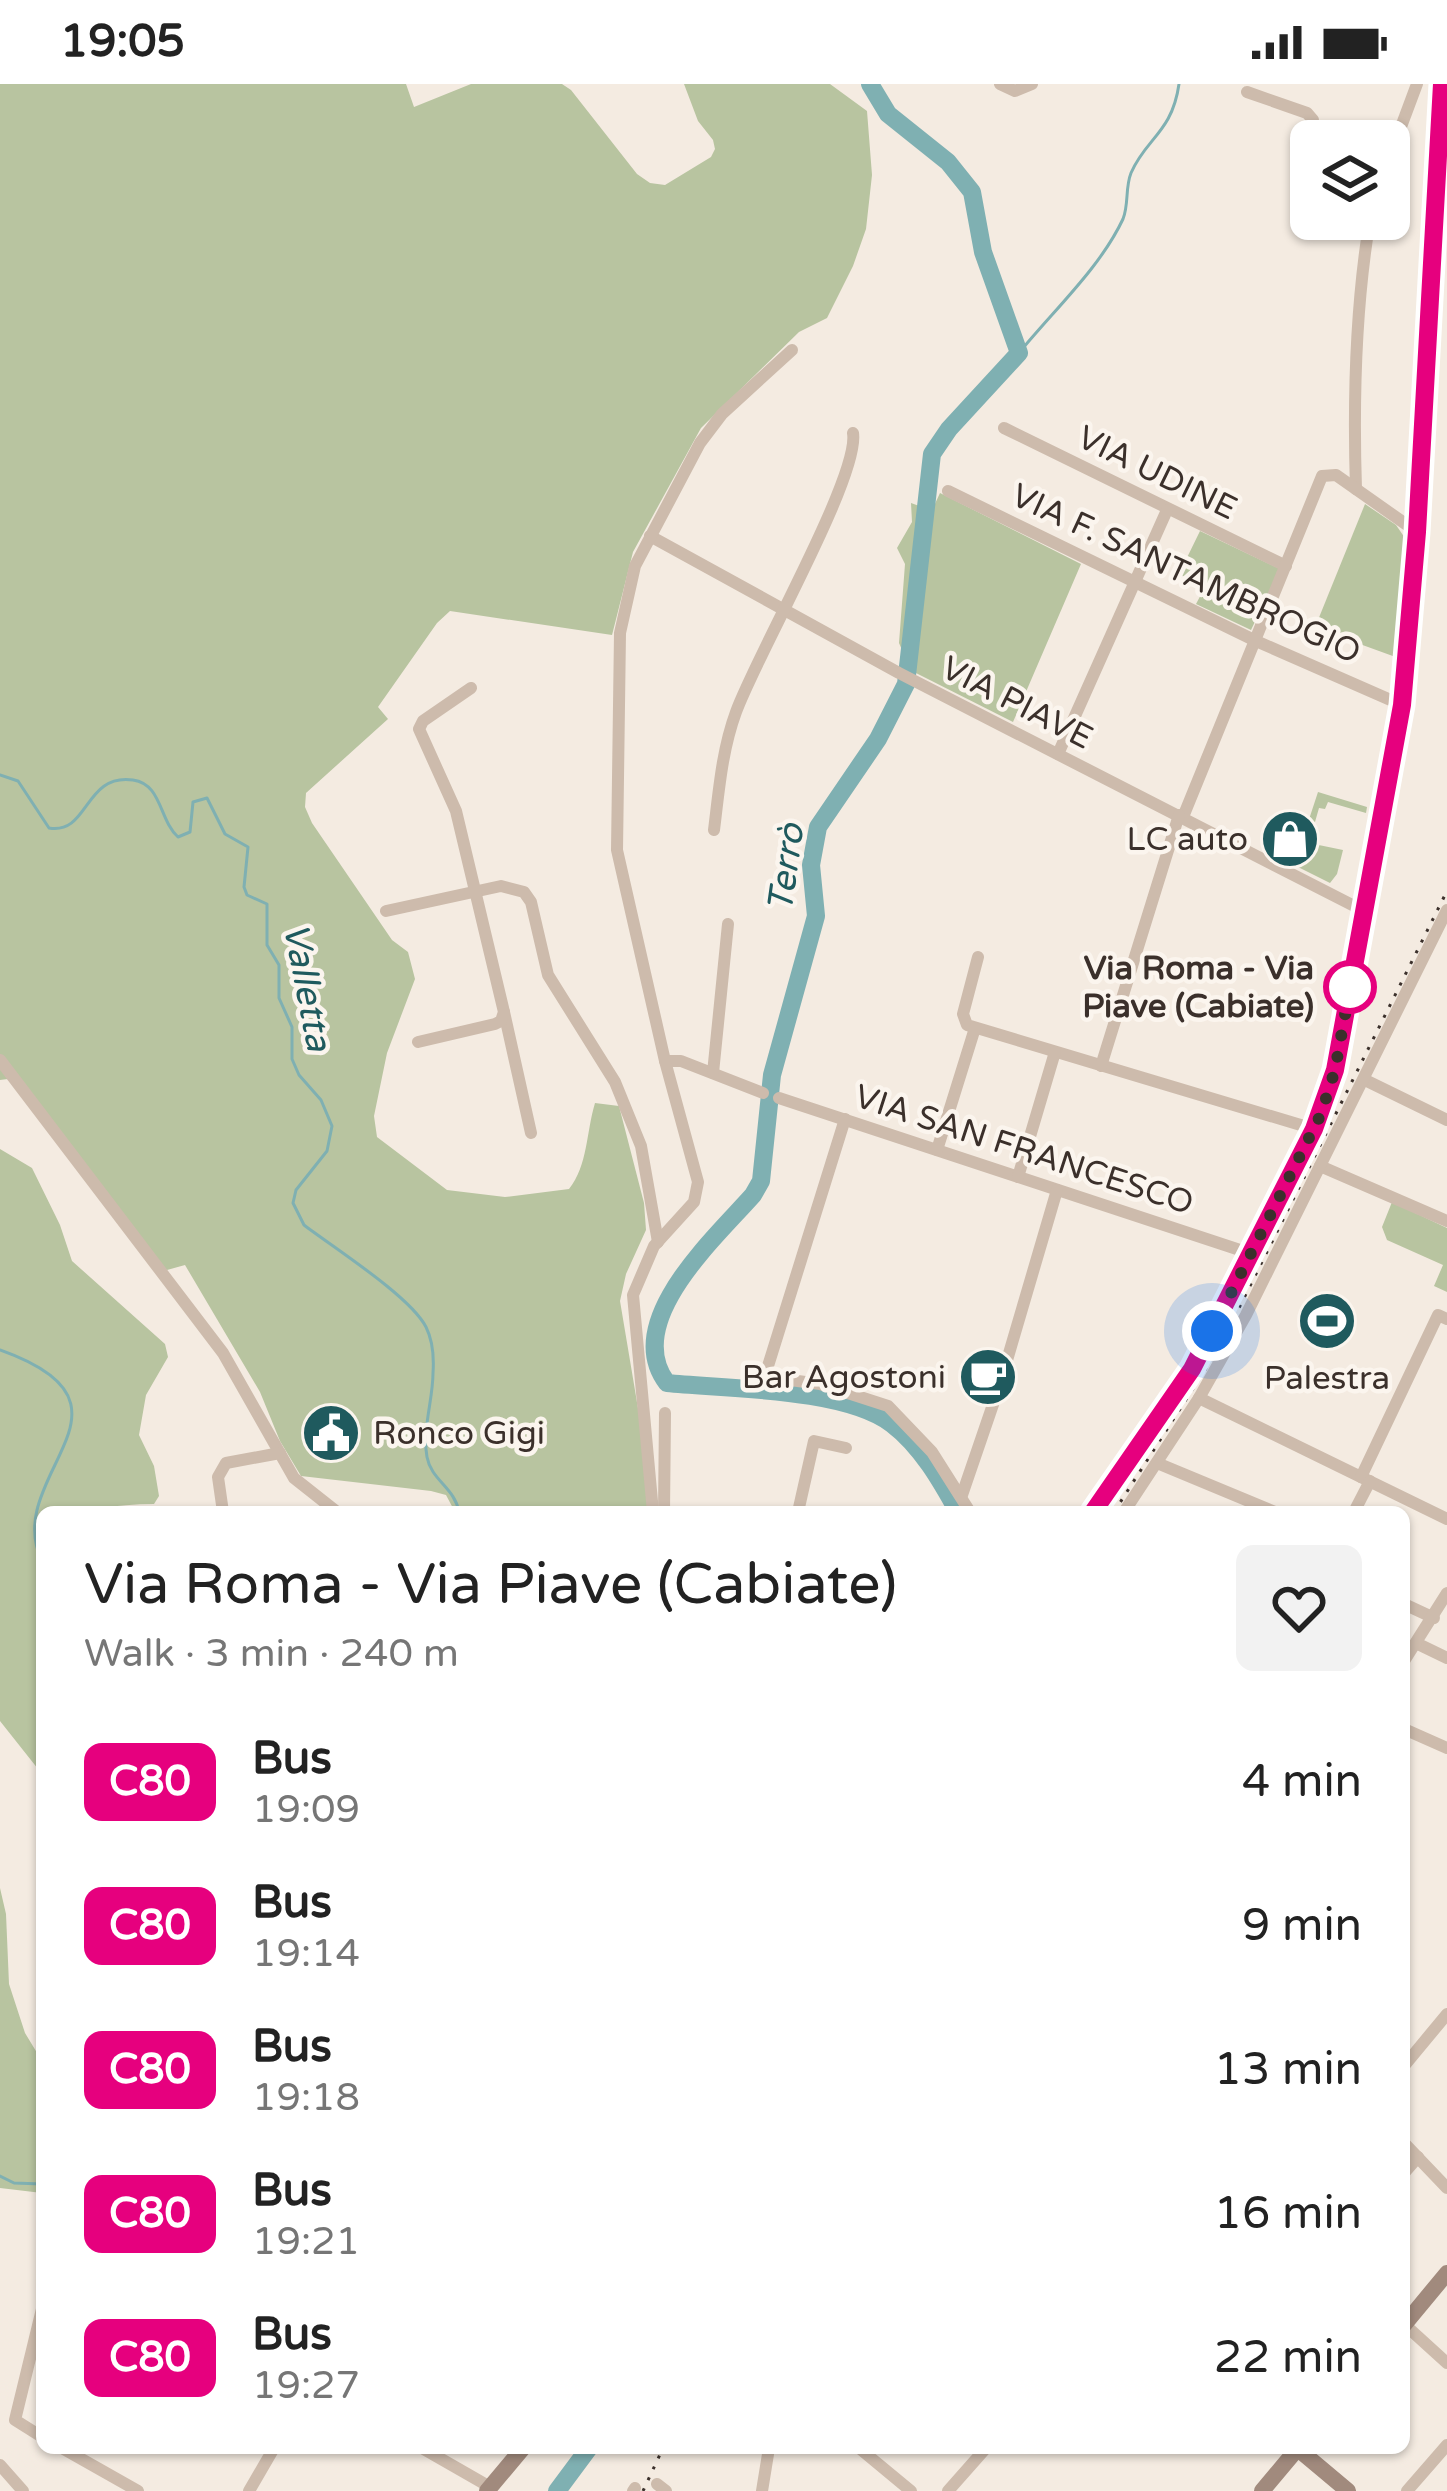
<!DOCTYPE html>
<html lang="en">
<head>
<meta charset="utf-8">
<style>
	:root { --surface:#fff; --page:#f2f2f2; --text:#222; --muted:#767676 }
	body { margin:0; font-family:"Varela Round",sans-serif; background:var(--page); color:var(--text); height:100vh; display:flex; flex-direction:column; font-size:45px; white-space:nowrap }
	* { box-sizing:border-box; margin:0 }
	p { font-size:39px; color:var(--muted) }
	.icon { flex:none; width:66px; height:66px; fill:none; stroke:currentColor; stroke-width:2; stroke-linecap:round; stroke-linejoin:round }
	.map { position:relative; flex:1; overflow:hidden }
	.drawer { position:absolute; left:36px; top:1422px; width:1374px; height:948px; display:flex; flex-direction:column; background:var(--surface); border-radius:18px; box-shadow:0 3px 9px #0004 }
	.drawer>* { flex:none }
	.badge { padding:0 24px; border-radius:18px; font-size:42px; line-height:78px }
	.tools { position:absolute; left:1290px; top:36px; display:grid; gap:24px }
	.tools a { display:grid; place-items:center; width:120px; height:120px; border-radius:18px; background:var(--surface); box-shadow:0 3px 9px #0004; font-size:60px }
	.you { position:absolute; width:60px; height:60px; margin:-30px; border:9px solid #fff; border-radius:50%; background:#1a73e8; box-shadow:0 0 0 18px #1a73e833 }
	.map>.badge { position:absolute; translate:-50% -50%; box-shadow:0 0 0 6px #fff }
	.round { display:grid; place-items:center; flex:none; width:126px; height:126px; border-radius:18px; background:var(--page) }
	.head { display:flex; align-items:center; justify-content:space-between; height:204px; padding:0 48px }
	h1 { font-size:57px; font-weight:600; line-height:90px }
	ul { padding:0; list-style:none }
	li { display:flex; align-items:center; gap:36px; height:144px; padding:0 48px }
	li div { flex:1 }
	li b { display:block; font-size:45px }
	li em { font-style:normal }
	li .badge { min-width:132px; font-weight:700; text-align:center }
	.status { display:flex; justify-content:space-between; align-items:center; height:84px; padding:0 60px; background:var(--surface); direction:ltr }
	.status svg { height:33px; fill:currentColor }
	.map>svg:first-child { display:block }
	.green { fill:#b8c4a0 }
	.lines { fill:none; stroke-linecap:round; stroke-linejoin:round }
	.stream { stroke:#7fb0b2; stroke-width:3 }
	.river { stroke:#7fb0b2; stroke-width:18 }
	.street { stroke:#cdbbac; stroke-width:12 }
	.secondary { stroke:#a18a7d; stroke-width:16 }
	.rail { stroke:#3b302b; stroke-width:3; stroke-dasharray:3 9; stroke-linecap:butt }
	.line-casing { stroke:#fff; stroke-width:27 }
	.line { stroke:#e6007e; stroke-width:18 }
	.walk { stroke:#3b302b; stroke-width:12; stroke-dasharray:0 21.6 }
	.stop-dot { fill:#fff; stroke:#e6007e; stroke-width:6 }
	.labels { text-anchor:middle; dominant-baseline:central; stroke-width:9; stroke-linejoin:round; paint-order:stroke }
	.street-label { font-size:33px; fill:#3b302b; stroke:#fbf5ee }
	.poi-label { font-size:33px; fill:#3b302b; stroke:#fbf5ee; text-anchor:end }
	.stop-label { font-size:33px; font-weight:bold; fill:#3b302b; stroke:#fbf5ee; text-anchor:end }
	.water-label { font-size:36px; font-style:italic; fill:#1f5a5e; stroke:#fbf5ee }
</style>
</head>
<body>
<div class="status"><b>19:05</b><svg viewBox="0 0 49 12"><path d="M0 12V9h3v3zM5 12V6h3v6zM10 12V3h3v9zM15 12V0h3v12zM26 1h20v11H26zM47 4h2v5h-2z"/></svg></div>
<div class="map">
<svg width="1447" height="2407" viewBox="0 0 1447 2407">
	<rect width="100%" height="100%" fill="#f4ebe1"/>
	<g class="green">
		<path d="M0 0H406L414 23 471 0H562L571 6 637 90 650 99 665 101 711 73 715 65 713 56 698 37 684 0H830L867 27 872 91 866 145 853 182 827 234 799 248 701 344 633 468 612 551 450 527 437 539 378 623 388 635 306 709 305 723 312 739 392 856 408 868 415 895 387 969 374 1032 377 1053 447 1106 505 1113 569 1105C588 1081 586 1049 595 1019L619 1022 644 1119 646 1146 626 1190 620 1217 643 1354 649 1428H455L446 1411 431 1407 301 1392 280 1357 260 1308 185 1181 167 1186 146 1175 8 995 0 996Z"/>
		<polygon points="940,409 1081,480 1013,638 910,586 928,480 927,437"/>
		<polygon points="911,419 922,423 906,575 899,559 905,480 897,464 912,438"/>
		<polygon points="1365,420 1396,441 1407,457 1401,575 1335,551 1318,536"/>
		<polygon points="1200,447 1280,485 1251,546 1196,520 1205,503 1179,490"/>
		<polygon points="1318,708 1367,723 1366,729 1328,718 1325,725 1319,724 1309,759 1343,766 1337,790 1330,799 1294,781"/>
		<path d="M0 1065 32 1084 60 1141 72 1177 165 1260 168 1273 146 1311 139 1351 154 1382 159 1412 154 1420C116 1420 80 1428 42 1428V1690L0 1637Z"/>
		<polygon points="1392,1118 1447,1144 1447,1208 1434,1202 1443,1181 1387,1156 1382,1143"/>
		<polygon points="0,1804 6,1830 9,1900 25,1949 42,1977 42,2109 0,2104"/>
	</g>
	<g class="lines">
		<g class="stream">
			<path d="M1019 269C1053 227 1100 184 1123 135 1129 120 1125 104 1131 89 1146 54 1172 49 1179 0"/>
			<path d="M0 691 18 697 49 744C89 751 84 689 133 696 162 700 159 736 178 753L190 748 193 718 207 714 225 750 248 763 244 803 247 811 267 820V861L279 881V914L292 943V975L299 991 321 1016 332 1042 327 1067 296 1106 293 1119 304 1141C334 1164 410 1212 426 1243 433 1257 434 1274 433 1289 433 1316 422 1346 427 1373 431 1396 455 1404 459 1428"/>
			<path d="M0 1266C158 1322 0 1391 42 1477"/>
			<polyline points="0,2092 14,2099 42,2100"/>
		</g>
		<g class="river">
			<path d="M870 0 888 30 948 78 972 108 983 168 1019 269 949 345 932 370 906 600 878 655 818 743 811 781 816 832 772 991 761 1097 753 1111C715 1154 621 1238 667 1299 727 1305 845 1304 892 1340 921 1362 941 1397 958 1428"/>
			<polyline points="557,2407 589,2364"/>
		</g>
		<g class="street">
			<polyline points="1000,0 1015,7 1032,0"/>
			<polyline points="1247,8 1307,29 1313,36 1311,58"/>
			<polyline points="1389,75 1417,0"/>
			<polyline points="1004,344 1286,482"/>
			<path d="M1356 405C1353 314 1355 225 1370 135"/>
			<polyline points="948,407 1256,557 1402,621"/>
			<polyline points="650,452 899,589 1364,827"/>
			<polyline points="1058,670 1167,426"/>
			<polyline points="1183,733 1322,392 1336,391 1417,448"/>
			<path d="M714 746C719 706 722 666 736 628 756 572 860 392 853 349"/>
			<polyline points="386,827 501,802 524,808 531,818 548,891 615,998 641,1062 658,1158"/>
			<polyline points="978,873 963,930 967,941 1314,1045"/>
			<polyline points="504,928 531,1049"/>
			<polyline points="418,958 495,940 501,937 504,928 456,727 419,645 423,637 471,604"/>
			<polyline points="0,976 223,1269 294,1394 337,1428"/>
			<polyline points="665,977 681,977 763,1009"/>
			<polyline points="1101,982 1179,731"/>
			<polyline points="713,989 728,840"/>
			<polyline points="1365,996 1447,1036"/>
			<polyline points="779,1014 1252,1170"/>
			<polyline points="845,1035 768,1282 768,1293 820,1300 888,1322 932,1368 970,1428"/>
			<polyline points="937,1066 975,944"/>
			<polyline points="1320,1082 1447,1137"/>
			<polyline points="1018,1093 1055,968"/>
			<polyline points="1199,1314 1447,1435"/>
			<polyline points="1157,1379 1275,1428"/>
			<polyline points="1361,1393 1438,1231 1447,1235"/>
			<polyline points="962,1411 1000,1300 1057,1106"/>
			<polyline points="223,1428 218,1393 226,1379 280,1369"/>
			<polyline points="653,1428 633,1211 654,1162 694,1118 698,1098 665,977 617,766 620,549 635,482 700,359 722,330 792,266"/>
			<polyline points="664,1428 665,1329"/>
			<polyline points="798,1428 814,1357 846,1364"/>
			<polyline points="1124,1428 1199,1314 1246,1231 1447,826"/>
			<polyline points="1354,1428 1370,1397"/>
			<polyline points="1404,1520 1434,1534"/>
			<polyline points="1416,1559 1447,1574"/>
			<polyline points="1404,1577 1447,1509"/>
			<polyline points="1404,1645 1447,1664"/>
			<polyline points="1404,1982 1447,1930"/>
			<polyline points="1404,2059 1447,2104"/>
			<polyline points="1404,2089 1418,2073"/>
			<polyline points="42,2225 15,2336 42,2353"/>
			<polyline points="1404,2240 1447,2279"/>
			<polyline points="62,2364 138,2407"/>
			<polyline points="422,2364 490,2403"/>
			<polyline points="859,2364 911,2407"/>
			<polyline points="0,2381 23,2407"/>
			<polyline points="657,2400 666,2407"/>
			<polyline points="249,2407 274,2364"/>
			<polyline points="633,2407 635,2404"/>
			<polyline points="762,2407 769,2364"/>
			<polyline points="948,2407 986,2364"/>
			<polyline points="1407,2407 1447,2361"/>
		</g>
		<g class="secondary">
			<polyline points="1093,1428 1192,1285 1314,1045 1335,986 1402,621 1417,448 1442,0"/>
			<polyline points="1404,2241 1447,2189"/>
			<polyline points="1298,2365 1348,2407"/>
			<polyline points="487,2407 523,2364"/>
			<polyline points="1262,2407 1298,2364"/>
		</g>
		<g class="rail">
			<polyline points="1114,1428 1219,1264 1447,807"/>
			<polyline points="643,2407 663,2364"/>
		</g>
	</g>
	<g class="lines">
		<defs>
			<polyline id="line" points="1093,1428 1192,1285 1314,1045 1335,986 1402,621 1417,448 1442,0"/>
		</defs>
		<use href="#line" class="line-casing"/>
		<use href="#line" class="line"/>
		<polyline class="walk" points="1212,1247 1321,1030 1335,986 1351,898 1350,903"/>
	</g>
	<defs>
		<symbol id="shop-disc" viewBox="-11 -11 22 22"><circle r="9.5" fill="#1f5a5e" stroke="#fbf5ee"/><path d="M-5-2.5h2.3a2.7 3.5 0 0 1 5.4 0H5L5.5 6h-11ZM-1.5-2.5h3a1.5 2.3 0 0 0-3 0Z" fill="#fff"/></symbol>
		<symbol id="stadium-disc" viewBox="-11 -11 22 22"><circle r="9.5" fill="#1f5a5e" stroke="#fbf5ee"/><path d="M0-5a6.5 5 0 1 0 0 10a6.5 5 0 1 0 0-10ZM-3.5-1.8h7v3.6h-7Z" fill="#fff"/></symbol>
		<symbol id="cafe-disc" viewBox="-11 -11 22 22"><circle r="9.5" fill="#1f5a5e" stroke="#fbf5ee"/><path d="M-5.5-4.5H6V0H3Q3 3.5 0 3.5H-2.5Q-5.5 3.5-5.5 0ZM3-3.2v2h1.7v-2ZM-6 4.5H4V6H-6Z" fill="#fff"/></symbol>
		<symbol id="civic-disc" viewBox="-11 -11 22 22"><circle r="9.5" fill="#1f5a5e" stroke="#fbf5ee"/><path d="M-.6-6.5H3V-4.5H.6V-3L4-1V1h2V6H-6V1h2V-1L-.6-3ZM-1.2 2.5V6h2.4V2.5Z" fill="#fff"/></symbol>
	</defs>
	<g fill-rule="evenodd">
		<use href="#shop-disc" x="1257" y="722" width="66" height="66"/>
		<use href="#stadium-disc" x="1294" y="1204" width="66" height="66"/>
		<use href="#cafe-disc" x="955" y="1260" width="66" height="66"/>
		<use href="#civic-disc" x="298" y="1316" width="66" height="66"/>
	</g>
	<circle class="stop-dot" cx="1350" cy="903" r="24"/>
	<g class="labels">
		<g class="street-label">
			<text transform="translate(1157 389) rotate(26)">VIA UDINE</text>
			<text transform="translate(1186 490) rotate(25)">VIA F. SANTAMBROGIO</text>
			<text transform="translate(1017 619) rotate(27)">VIA PIAVE</text>
			<text transform="translate(1024 1066) rotate(18)">VIA SAN FRANCESCO</text>
		</g>
		<g class="poi-label">
			<text x="1248" y="755">LC auto</text>
			<text x="946" y="1293">Bar Agostoni</text>
			<text x="1327" y="1294" text-anchor="middle">Palestra</text>
			<text x="373" y="1349" text-anchor="start">Ronco Gigi</text>
		</g>
		<g class="stop-label">
			<text x="1314" y="884">Via Roma - Via<tspan x="1314" dy="38">Piave (Cabiate)</tspan></text>
		</g>
		<g class="water-label">
			<text transform="translate(786 784) rotate(-82)">Terrò</text>
			<text transform="translate(307 903) rotate(79)">Valletta</text>
		</g>
	</g>
</svg>
<div class="tools">
<a><svg class="icon" aria-label="layers" viewBox="0 0 24 24"><path d="M12 4l9 5-9 5-9-5zM3 14l9 5 9-5"/></svg></a>
</div>
<div class="you" style="left:1212px;top:1247px"></div>
<section class="drawer">
<div class="head"><div><h1>Via Roma - Via Piave (Cabiate)</h1><p>Walk · 3 min · 240 m</p></div><a class="round"><svg class="icon" aria-label="heart" viewBox="0 0 24 24"><path d="M12 20l-8-8c-3-5 5-10 8-4 3-6 11-1 8 4z"/></svg></a></div>
<ul>
<li><span class="badge" style="background:#e6007e;color:#fff">C80</span><div><b>Bus</b><p>19:09</p></div><em>4 min</em></li>
<li><span class="badge" style="background:#e6007e;color:#fff">C80</span><div><b>Bus</b><p>19:14</p></div><em>9 min</em></li>
<li><span class="badge" style="background:#e6007e;color:#fff">C80</span><div><b>Bus</b><p>19:18</p></div><em>13 min</em></li>
<li><span class="badge" style="background:#e6007e;color:#fff">C80</span><div><b>Bus</b><p>19:21</p></div><em>16 min</em></li>
<li><span class="badge" style="background:#e6007e;color:#fff">C80</span><div><b>Bus</b><p>19:27</p></div><em>22 min</em></li>
</ul>
</section>
</div>
</body>
</html>
